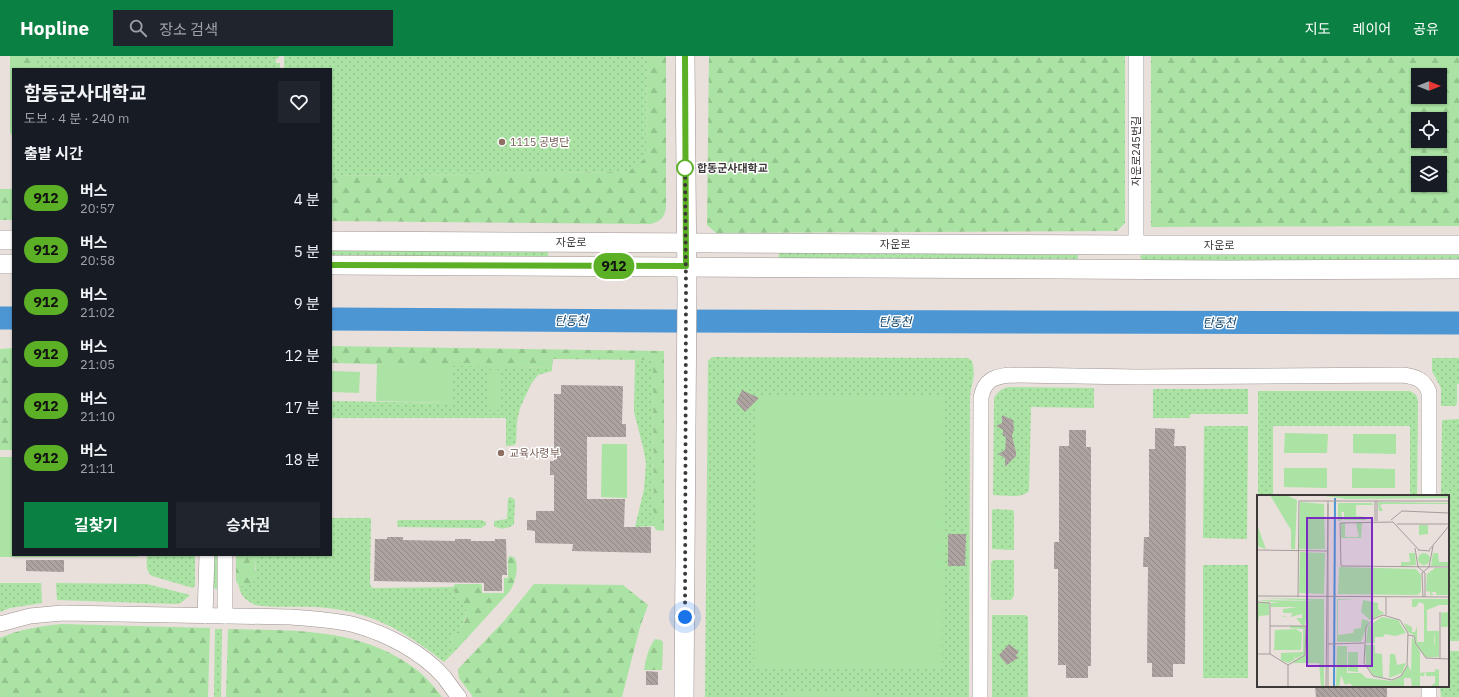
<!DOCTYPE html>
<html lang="ko">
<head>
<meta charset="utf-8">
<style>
	:root { --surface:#171b24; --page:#20242c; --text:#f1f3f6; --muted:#9ea1a6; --accent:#0b8043 }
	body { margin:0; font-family:"IBM Plex Sans","Noto Sans KR",sans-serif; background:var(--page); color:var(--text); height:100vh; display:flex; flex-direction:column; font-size:15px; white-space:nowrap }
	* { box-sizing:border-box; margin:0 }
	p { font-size:13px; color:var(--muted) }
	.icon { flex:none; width:22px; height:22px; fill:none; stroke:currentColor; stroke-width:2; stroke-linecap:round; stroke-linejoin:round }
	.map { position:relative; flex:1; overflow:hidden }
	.details { position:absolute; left:12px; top:12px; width:320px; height:488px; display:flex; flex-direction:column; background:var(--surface); border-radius:0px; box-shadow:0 1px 3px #0004 }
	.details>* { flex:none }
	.badge { padding:0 8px; border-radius:13px; font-size:14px; line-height:26px }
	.needle { width:26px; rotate:90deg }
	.buttons { position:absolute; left:1411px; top:12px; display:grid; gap:8px }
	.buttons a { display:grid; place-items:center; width:36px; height:36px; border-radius:0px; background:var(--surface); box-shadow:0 1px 3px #0004; font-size:20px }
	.you { position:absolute; width:20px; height:20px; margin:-10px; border:3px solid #fff; border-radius:50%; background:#1a73e8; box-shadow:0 0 0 6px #1a73e833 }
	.map>.badge { position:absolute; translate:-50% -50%; box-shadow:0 0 0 2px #fff }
	h2 { padding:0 12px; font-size:15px; line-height:36px }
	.round { display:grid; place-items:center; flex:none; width:42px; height:42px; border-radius:0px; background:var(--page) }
	.head { display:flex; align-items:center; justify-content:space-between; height:68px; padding:0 12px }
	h1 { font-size:19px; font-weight:700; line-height:30px }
	.action { display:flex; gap:8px; margin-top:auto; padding:8px 12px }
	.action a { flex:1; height:46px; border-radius:0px; background:var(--accent); color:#fff; font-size:16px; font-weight:700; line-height:46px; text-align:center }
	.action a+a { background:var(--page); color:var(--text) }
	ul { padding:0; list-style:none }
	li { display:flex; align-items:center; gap:12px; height:52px; padding:0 12px }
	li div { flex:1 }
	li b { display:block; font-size:15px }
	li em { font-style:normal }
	li .badge { min-width:44px; font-weight:700; text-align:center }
	header { display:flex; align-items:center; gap:24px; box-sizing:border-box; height:56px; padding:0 20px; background:var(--accent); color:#fff }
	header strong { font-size:19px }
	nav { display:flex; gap:22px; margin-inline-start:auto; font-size:14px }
	.search { width:280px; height:36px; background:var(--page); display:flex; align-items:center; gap:10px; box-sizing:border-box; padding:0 14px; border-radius:0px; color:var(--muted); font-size:15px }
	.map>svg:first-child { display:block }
	.grass { fill:url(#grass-dots) }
	.forest { fill:url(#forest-firs); fill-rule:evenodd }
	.pitch { fill:#aae3a3 }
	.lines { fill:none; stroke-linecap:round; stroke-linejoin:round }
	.river { stroke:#4d96d4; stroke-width:23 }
	.building { fill:url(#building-back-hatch) }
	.minor-casing { stroke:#9c9390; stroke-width:16 }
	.tertiary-casing { stroke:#9c9390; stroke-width:20 }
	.minor { stroke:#fff; stroke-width:15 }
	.tertiary { stroke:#fff; stroke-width:19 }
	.line-casing { stroke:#fff; stroke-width:9 }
	.line { stroke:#5bb025; stroke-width:6 }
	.walk { stroke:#3c3938; stroke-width:4; stroke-dasharray:0 7.2 }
	.education-dot { fill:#8d6e63; stroke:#fff; stroke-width:1.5 }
	.stop-dot { fill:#fff; stroke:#5bb025; stroke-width:2 }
	.labels { text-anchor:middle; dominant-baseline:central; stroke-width:3; stroke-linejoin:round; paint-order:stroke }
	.education-label { font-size:11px; fill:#785e54; stroke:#fff; text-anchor:start }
	.street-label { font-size:11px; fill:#3c3938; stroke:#fff }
	.stop-label { font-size:11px; font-weight:bold; fill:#3c3938; stroke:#fff; text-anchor:start }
	.water-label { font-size:12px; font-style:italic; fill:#084069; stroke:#fff }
	.inset-river { fill:none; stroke:#4d96d4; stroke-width:2 }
	.inset-road { fill:none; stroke:#a49d9a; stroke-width:1 }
	.view { fill:#7b2cbf; fill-opacity:0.15; stroke:#7b2cbf; stroke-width:2 }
	.inset-edge { fill:none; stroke:#3c3938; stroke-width:2 }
</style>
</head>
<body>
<header>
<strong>Hopline</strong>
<div class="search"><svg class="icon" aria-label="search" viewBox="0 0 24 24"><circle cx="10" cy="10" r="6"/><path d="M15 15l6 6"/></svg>장소 검색</div>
<nav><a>지도</a><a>레이어</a><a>공유</a></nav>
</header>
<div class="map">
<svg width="1459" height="641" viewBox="0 0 1459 641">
	<defs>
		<pattern id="grass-dots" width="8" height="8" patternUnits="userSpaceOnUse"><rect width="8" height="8" fill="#aae3a3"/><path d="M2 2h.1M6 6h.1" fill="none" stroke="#93c48d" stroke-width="1.8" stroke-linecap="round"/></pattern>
		<pattern id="forest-firs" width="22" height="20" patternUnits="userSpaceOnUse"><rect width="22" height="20" fill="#aae3a3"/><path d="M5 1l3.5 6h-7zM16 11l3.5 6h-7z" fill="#93c48d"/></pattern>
		<pattern id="building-back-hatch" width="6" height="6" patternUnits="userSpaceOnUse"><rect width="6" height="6" fill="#ada4a2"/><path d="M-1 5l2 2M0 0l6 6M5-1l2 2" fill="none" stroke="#8e8785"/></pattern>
	</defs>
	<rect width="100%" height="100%" fill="#e9e0dc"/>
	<g class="grass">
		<polygon points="36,0 279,0 279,2 276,3 276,7 280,7 280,13 36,13"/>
		<polygon points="284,0 647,0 646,100 640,109 626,116 331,120 331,13 284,13"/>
		<polygon points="331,194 548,196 548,202 331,200"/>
		<polygon points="779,197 1078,199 1078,204 779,202"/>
		<polygon points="1459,198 1459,204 1143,205 1140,201 1141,199 1144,199"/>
		<path d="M712 301 968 302 972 305C976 320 972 325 970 340L969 641H705L708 305Z"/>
		<polygon points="1432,302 1459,302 1459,328 1457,328 1457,347 1455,350 1441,350 1441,332 1432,315"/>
		<polygon points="635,304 653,304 654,470 635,471 644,433 646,407 643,391 634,356"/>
		<polygon points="452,309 552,312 552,315 538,319 531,328 520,352 517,365 516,387 514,389 506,390 506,362 331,362 331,345 451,347"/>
		<path d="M1008 331 1094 332V352L1031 351 1029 435C1022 443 1003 439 993 439L994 342C998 336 1001 333 1008 331Z"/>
		<polygon points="1153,333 1248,333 1248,358 1190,358 1190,362 1153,362"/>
		<polygon points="1258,335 1410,335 1416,339 1418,345 1417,440 1410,440 1410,370 1273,370 1273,440 1258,440 1258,529"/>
		<polygon points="1459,363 1459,585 1448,585 1448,440 1441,440 1442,364"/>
		<polygon points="1204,370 1248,370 1247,483 1203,482"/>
		<path d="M511 441 515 444 514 468C509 473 500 474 494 470V465L507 463 508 442Z"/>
		<polygon points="993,453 1012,454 1014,455 1014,494 992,493 992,455"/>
		<path d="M331 462H371L370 527 371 531 374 532 453 531C454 537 456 537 460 541 474 556 462 571 452 583L453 593H457L444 606C403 574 369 554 316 551 296 550 275 552 255 549 244 543 241 540 238 528L243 530 256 515V499H331Z"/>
		<polygon points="399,464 481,464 486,466 486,469 481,472 398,471 397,465"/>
		<path d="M147 499H195V529L193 532 152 520C145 515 147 507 147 499Z"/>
		<polygon points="212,499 220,499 219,531 217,533 212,532"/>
		<polygon points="994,504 1014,504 1014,540 1011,544 993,544 991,542 991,508 992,505"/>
		<rect x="1203" y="509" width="45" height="113"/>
		<polygon points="0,527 41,527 42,547 10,552 0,556"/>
		<polygon points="56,527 147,528 190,539 181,547 175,548 57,544"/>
		<polygon points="992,559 1025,559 1028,561 1028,641 992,641"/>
		<polygon points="215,573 222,573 221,641 214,641"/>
		<polygon points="1448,595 1459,595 1459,641 1441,641 1440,630 1448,630"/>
	</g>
	<g class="forest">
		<polygon points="10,0 36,0 36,13 13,13 13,82 10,76"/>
		<path d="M647 0H666V152C664 162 660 166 650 168L331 165V120L626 116 639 109 646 100Z"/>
		<polygon points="709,0 1125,0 1125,167 1117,175 716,177 707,169"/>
		<path d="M1151 0H1459V170L1151 171ZM1418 19H1440V41H1418ZM1418 63H1440V85H1418ZM1418 107H1440V129H1418Z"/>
		<rect x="0" y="133" width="13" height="31"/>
		<polygon points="331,290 664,295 664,473 663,475 656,474 654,470 653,304 553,303 552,312 331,307"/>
		<polygon points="13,292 13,394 0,394 0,293"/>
		<path d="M236 499H256L255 525C249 530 245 531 238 528L236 525Z"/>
		<path d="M510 500 514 501C520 510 515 527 510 535L457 593H453C446 582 464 573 466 561 469 544 455 543 453 531L455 528H481L482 530V537H504V522H508V502Z"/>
		<polygon points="534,528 623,529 648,549 640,571 622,641 473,641 459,622 458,613 504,565"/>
		<path d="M62 568 210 572 208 641H0V582C20 573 41 570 62 568Z"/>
		<path d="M228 573C296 575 360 571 417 614 427 622 435 632 442 641H226Z"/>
		<path d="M655 583 661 584 663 587 662 614H644C646 603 648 592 655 583Z"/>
	</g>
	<g class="pitch">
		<polygon points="377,308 452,309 452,347 376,345"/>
		<rect x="487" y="314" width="12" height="40"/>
		<polygon points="331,315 360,316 359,337 331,336"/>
		<polygon points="757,340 945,341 942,613 754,611"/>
		<polygon points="1285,377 1328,378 1327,397 1284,397"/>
		<polygon points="1353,378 1396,378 1396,398 1353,397"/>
		<polygon points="602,388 627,388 627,442 601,441"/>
		<polygon points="0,401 13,401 13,499 138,499 138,501 0,501"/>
		<polygon points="1284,412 1327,412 1327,432 1284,431"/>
		<polygon points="1352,412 1395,413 1395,432 1352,432"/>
		<polygon points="787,635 876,636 876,641 787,641"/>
	</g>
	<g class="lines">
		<g class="river">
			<polyline points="0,262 13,262"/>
			<polyline points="331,263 664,265 1459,267"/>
		</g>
	</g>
	<g class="building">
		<polygon points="561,329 623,330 622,368 626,368 626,381 587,381 587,443 625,443 624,471 651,471 651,497 572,495 573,488 535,487 535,475 527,474 527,464 536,464 536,455 554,455 554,419 550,419 550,405 554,405 554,338 561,338"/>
		<polygon points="742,334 759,342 745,356 736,346"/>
		<polygon points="1002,359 1013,364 1014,373 1012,380 1016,396 1016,400 1005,411 1005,402 998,398 1005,394 1006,381 1003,380 1003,374 996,370 1002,367"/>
		<polygon points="1155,372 1175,373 1174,390 1186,390 1185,608 1173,608 1173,621 1152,621 1152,607 1147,607 1148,511 1143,511 1144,481 1149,481 1149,393 1155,393"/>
		<polygon points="1069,374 1086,374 1086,391 1091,391 1091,610 1088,610 1088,622 1066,622 1066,609 1058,609 1058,513 1054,513 1054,486 1059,486 1059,390 1069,390"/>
		<polygon points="948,478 966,478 965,510 948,510"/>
		<polygon points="387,481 403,481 403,484 455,485 455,483 471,483 471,485 495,485 495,483 506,483 507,519 502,519 502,535 484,535 484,527 374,525 375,483 387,483"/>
		<polygon points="26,504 64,504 64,516 26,515"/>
		<polygon points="1009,588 1019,596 1016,599 1018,602 1007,609 999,599"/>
		<polygon points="646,615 658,616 658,629 646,629"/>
		<polygon points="1315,630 1387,630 1387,641 1316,641"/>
	</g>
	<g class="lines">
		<defs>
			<g id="minor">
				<polyline points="1136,0 1136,189"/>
				<polyline points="225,499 225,560"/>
				<polyline points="205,560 207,499"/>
				<path d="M0 568 30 560 62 557 291 561C313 563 335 564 355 569 387 578 422 596 444 621 449 628 454 635 459 641"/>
				<path d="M980 641 981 341C985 324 993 321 1009 319L1137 321 1403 319C1416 321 1424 323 1429 336V440"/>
				<polyline points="1429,641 1429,630"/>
			</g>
			<g id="tertiary">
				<polyline points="0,184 13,184"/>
				<polyline points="331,185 1136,189 1459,189"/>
				<polyline points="0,208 13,208"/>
				<polyline points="331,209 1227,214 1459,213"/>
				<polyline points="684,641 687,234 685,0"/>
			</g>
		</defs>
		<use href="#minor" class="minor-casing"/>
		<use href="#tertiary" class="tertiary-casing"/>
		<use href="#minor" class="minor"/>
		<use href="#tertiary" class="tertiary"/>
	</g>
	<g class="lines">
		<defs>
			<polyline id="line" points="331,209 686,210 685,0"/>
		</defs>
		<use href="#line" class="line-casing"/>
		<use href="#line" class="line"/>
		<polyline class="walk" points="685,561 686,234 685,108 685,112"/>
	</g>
	<g class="education-dot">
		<circle cx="502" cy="86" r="4"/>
		<circle cx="501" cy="397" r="4"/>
	</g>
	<circle class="stop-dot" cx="685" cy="112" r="8"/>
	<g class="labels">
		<g class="education-label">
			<text x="510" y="86">1115 공병단</text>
			<text x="509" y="397">교육사령부</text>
		</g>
		<g class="street-label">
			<text transform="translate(1136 95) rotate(-90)">자운로245번길</text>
			<text x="571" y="186">자운로</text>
			<text x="895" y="188">자운로</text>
			<text x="1219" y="189">자운로</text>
		</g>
		<g class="stop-label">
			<text x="697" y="112">합동군사대학교</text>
		</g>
		<g class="water-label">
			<text x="571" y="264">탄동천</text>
			<text x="895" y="265">탄동천</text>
			<text x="1219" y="266">탄동천</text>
		</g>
	</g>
	<g transform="translate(1257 439)">
		<rect width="192" height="192" fill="#e9e0dc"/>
		<path d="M60 0H192V3L90 4ZM121 7 192 8V9H126L123 10 126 16H122ZM81 8H115L116 10H99V21L110 22 109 25H87V17H84L86 25 81 26ZM84 28H105L104 43H84ZM88 28H99L102 42H88ZM162 30H171V39L162 40ZM161 64a6 6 0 1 1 12 0a6 6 0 1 1-12 0ZM152 58H158L159 70 144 71V67H153ZM176 58H181L182 67H191L192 71H174ZM82 72 159 74 164 80V97L160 100 81 99ZM178 73H192V76H177V94L192 95V100H179V97H174L177 100H173V97L169 96 170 79ZM0 105 61 106V155L64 168H35L49 159 50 116 48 130H45L39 123H45V119L33 122 36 118H26V121H31L26 122V114L48 111ZM0 108H12V120L2 121 0 136ZM192 117V132H184V118ZM105 124 112 126 104 147 96 145V138L97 134 104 133ZM178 136H182V162H169L161 152 178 149ZM178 174 182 175V192H173L178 188V181H169V177H178Z" fill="#aae3a3" fill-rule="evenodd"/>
		<path d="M13 0H29L40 5 38 54H34V35ZM43 7 67 9 68 54H42ZM0 29 7 49 9 54 0 51ZM43 57 68 58 67 99 42 98ZM0 103 67 104V192H64L61 155V106ZM80 104H99L81 105V140L96 138V145L104 147H80ZM155 104H192V110H182L170 115V136H178L177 150 161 152 157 140 151 137 147 128 155 132V137H158L160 131V147H167V109L162 107 159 112H155ZM106 105 121 108V114L127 118 113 125 104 117ZM14 108H48V112H14ZM125 122 141 125 149 138 138 141 128 139 126 142H118V148H109L111 131ZM33 131H48V159L38 164V159L37 165 31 168 24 165V158L46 157V134L33 133ZM155 141 163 157V178L168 177 167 181H163V192H155L154 183H147V192H96L93 188 88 190 84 180 82 192H79L80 151H90V178H104L109 183 135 186 144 182 151 170 154 176ZM108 150H118V158L125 159 126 183 116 180 109 169ZM133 159H138L140 170 149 168 145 178 132 183Z" fill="#aae3a3"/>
		<path d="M85 75 113 76 112 95 85 94ZM126 75H153V94H126ZM177 76H192V95H177ZM39 134 45 138 44 155H17L18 135ZM91 157H101V177L91 176Z" fill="#aae3a3"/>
		<path class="inset-river" d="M77 192 78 3"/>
		<path class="inset-road" d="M71 6V192M120 6V26M134 25 145 16 192 18M118 26V6M140 29H192M158 53 161 72 168 78V102M0 55 70 56M161 55 173 56M162 55 136 27 83 28 84 71 192 72M172 55 192 31M0 101 192 102M41 102 42 6H192M166 102 165 78 172 72 176 51M0 107 13 108V131M126 120 143 125 151 138 150 171 144 181 135 185 116 181 107 168 109 132 116 124ZM129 120V102M13 131H49L48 160 31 170 13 159ZM151 140 157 141 159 149 169 163 192 164M71 149 107 148M0 159H13M183 164V117M31 192V170M69 192 71 9"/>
		<path class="view" d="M50 23H115V171H50Z"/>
		<rect width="192" height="192" class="inset-edge"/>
	</g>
</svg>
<div class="buttons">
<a><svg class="needle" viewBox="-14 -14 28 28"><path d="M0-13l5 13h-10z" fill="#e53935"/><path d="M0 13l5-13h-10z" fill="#9ea1a6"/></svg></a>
<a><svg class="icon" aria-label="locate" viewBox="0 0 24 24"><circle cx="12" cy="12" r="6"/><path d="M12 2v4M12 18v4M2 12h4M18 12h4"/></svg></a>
<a><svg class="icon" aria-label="layers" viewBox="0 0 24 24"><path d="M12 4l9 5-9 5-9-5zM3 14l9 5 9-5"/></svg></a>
</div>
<div class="you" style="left:685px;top:561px"></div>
<b class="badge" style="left:614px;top:210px;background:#5bb025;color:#111">912</b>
<section class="details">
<div class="head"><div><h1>합동군사대학교</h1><p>도보 · 4 분 · 240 m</p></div><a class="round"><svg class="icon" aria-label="heart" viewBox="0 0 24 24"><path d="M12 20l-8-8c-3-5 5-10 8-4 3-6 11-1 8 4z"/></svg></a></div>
<h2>출발 시간</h2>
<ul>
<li><span class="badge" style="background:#5bb025;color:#111">912</span><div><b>버스</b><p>20:57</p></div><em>4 분</em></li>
<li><span class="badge" style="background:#5bb025;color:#111">912</span><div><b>버스</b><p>20:58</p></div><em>5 분</em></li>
<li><span class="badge" style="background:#5bb025;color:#111">912</span><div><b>버스</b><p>21:02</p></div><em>9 분</em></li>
<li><span class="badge" style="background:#5bb025;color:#111">912</span><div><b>버스</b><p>21:05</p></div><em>12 분</em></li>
<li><span class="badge" style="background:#5bb025;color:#111">912</span><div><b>버스</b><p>21:10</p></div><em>17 분</em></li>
<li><span class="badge" style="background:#5bb025;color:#111">912</span><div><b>버스</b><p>21:11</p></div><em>18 분</em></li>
</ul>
<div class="action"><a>길찾기</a><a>승차권</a></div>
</section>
</div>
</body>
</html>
